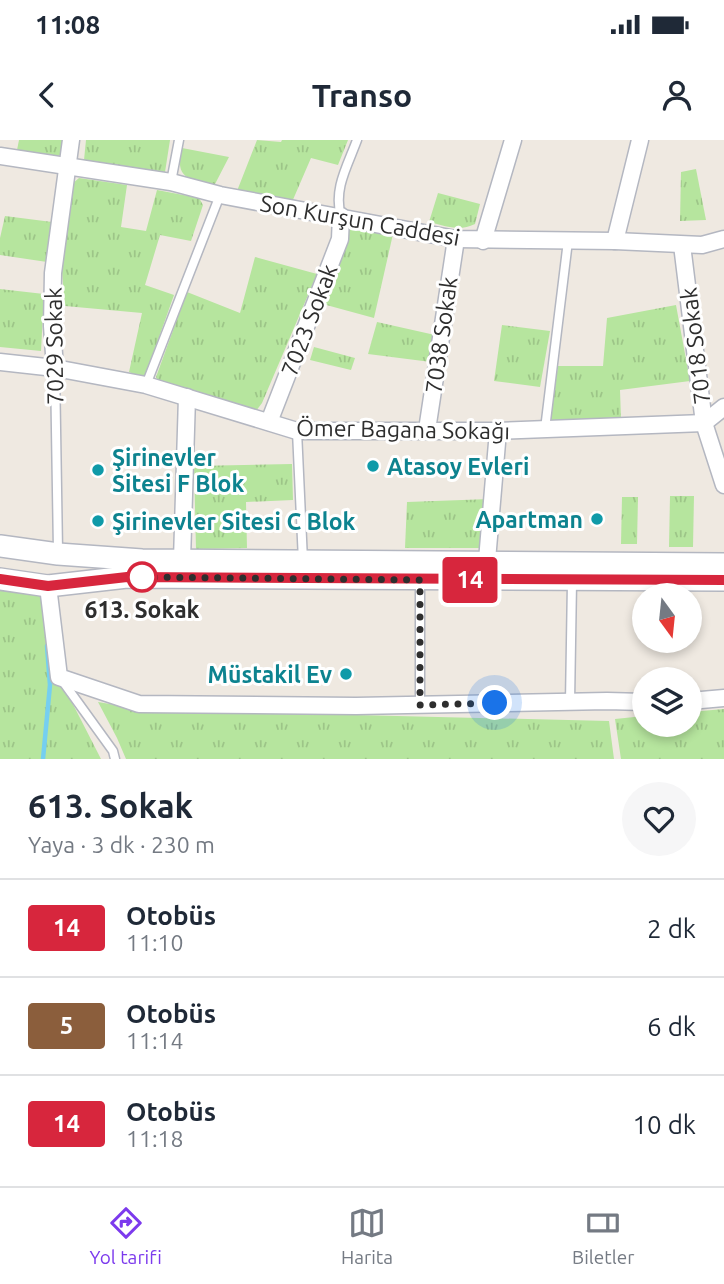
<!DOCTYPE html>
<html lang="tr">
<head>
<meta charset="utf-8">
<style>
	:root { --surface:#fff; --page:#f6f6f7; --text:#1f2937; --muted:#747a83; --line:#e0e1e3; --accent:#7c3aed }
	body { margin:0; font-family:Ubuntu,sans-serif; background:var(--page); color:var(--text); height:100vh; display:flex; flex-direction:column; font-size:26px; white-space:nowrap }
	* { box-sizing:border-box; margin:0 }
	p { font-size:23px; color:var(--muted) }
	.icon { flex:none; width:38px; height:38px; fill:none; stroke:currentColor; stroke-width:2; stroke-linecap:round; stroke-linejoin:round }
	.map { position:relative; height:619px; overflow:hidden }
	.drawer { display:flex; flex-direction:column; background:var(--surface); flex:1 }
	.drawer>* { flex:none }
	.badge { padding:0 14px; border-radius:5px; font-size:24px; line-height:46px }
	.needle { width:46px; rotate:165deg }
	.fabs { position:absolute; left:632px; top:443px; display:grid; gap:14px }
	.fabs a { display:grid; place-items:center; width:70px; height:70px; border-radius:50%; background:var(--surface); box-shadow:0 4px 10px #0003; font-size:35px }
	.you { position:absolute; width:35px; height:35px; margin:-18px; border:5px solid #fff; border-radius:50%; background:#1a73e8; box-shadow:0 0 0 10px #1a73e833 }
	.map>.badge { position:absolute; translate:-50% -50%; box-shadow:0 0 0 4px #fff }
	.round { display:grid; place-items:center; flex:none; width:74px; height:74px; border-radius:37px; background:var(--page) }
	.summary { display:flex; align-items:center; justify-content:space-between; height:119px; padding:0 28px }
	h1 { font-size:33px; font-weight:600; line-height:52px }
	ul { padding:0; list-style:none }
	li { display:flex; align-items:center; gap:21px; height:98px; padding:0 28px; border-top:2px solid var(--line) }
	li div { flex:1 }
	li b { display:block; font-size:26px }
	li em { font-style:normal }
	li .badge { min-width:77px; font-weight:700; text-align:center }
	.status { display:flex; justify-content:space-between; align-items:center; height:49px; padding:0 35px; background:var(--surface); direction:ltr }
	.status svg { height:19px; fill:currentColor }
	header { display:flex; justify-content:space-between; align-items:center; height:91px; padding:0 28px; background:var(--surface); font-size:32px; font-weight:600 }
	.tabs { display:flex; justify-content:space-around; align-items:center; height:98px; border-top:2px solid var(--line); background:var(--surface); font-size:19px; color:var(--muted) }
	.tabs a { display:grid; justify-items:center; gap:4px }
	.tabs .on { color:var(--accent) }
	.map>svg:first-child { display:block }
	.grass { fill:url(#grass-tufts) }
	.lines { fill:none; stroke-linecap:round; stroke-linejoin:round }
	.stream { stroke:#75cff0; stroke-width:4.5 }
	.service-casing { stroke:#b4b7c1; stroke-width:11 }
	.minor-casing { stroke:#b4b7c1; stroke-width:19 }
	.tertiary-casing { stroke:#b4b7c1; stroke-width:24 }
	.service { stroke:#fff; stroke-width:8 }
	.minor { stroke:#fff; stroke-width:16 }
	.tertiary { stroke:#fff; stroke-width:21 }
	.line-casing { stroke:#fff; stroke-width:16 }
	.line { stroke:#d7263d; stroke-width:10 }
	.walk { stroke:#2e2e2e; stroke-width:7; stroke-dasharray:0 12.6 }
	.culture-dot { fill:#0f9aa8; stroke:#fff; stroke-width:2.5 }
	.stop-dot { fill:#fff; stroke:#d7263d; stroke-width:3.5 }
	.labels { text-anchor:middle; dominant-baseline:central; stroke-width:6; stroke-linejoin:round; paint-order:stroke }
	.street-label { font-size:23px; fill:#2e2e2e; stroke:#fff }
	.culture-label { font-size:23px; font-weight:bold; fill:#0d838f; stroke:#fff; text-anchor:start }
	.stop-label { font-size:23px; font-weight:bold; fill:#2e2e2e; stroke:#fff }
</style>
</head>
<body>
<div class="status"><b>11:08</b><svg viewBox="0 0 49 12"><path d="M0 12V9h3v3zM5 12V6h3v6zM10 12V3h3v9zM15 12V0h3v12zM26 1h20v11H26zM47 4h2v5h-2z"/></svg></div>
<header><svg class="icon" aria-label="back" viewBox="0 0 24 24"><path d="M15 5l-7 7 7 7"/></svg>Transo<svg class="icon" aria-label="person" viewBox="0 0 24 24"><circle cx="12" cy="8" r="4"/><path d="M4 21q1-7 8-7t8 7"/></svg></header>
<div class="map">
<svg width="724" height="619" viewBox="0 0 724 619">
	<defs>
		<pattern id="grass-tufts" width="24" height="20" patternUnits="userSpaceOnUse" patternTransform="scale(1.75)"><rect width="24" height="20" fill="#b6e59e"/><path d="M3 7l-1-3M5 7V3M7 7l1-3M15 17l-1-3M17 17v-4M19 17l1-3" fill="none" stroke="#9dc588"/></pattern>
	</defs>
	<rect width="100%" height="100%" fill="#efe9e1"/>
	<g class="grass">
		<polygon points="19,0 65,0 64,13 54,18 17,10"/>
		<polygon points="86,0 170,0 165,32 84,20"/>
		<polygon points="257,0 281,2 282,0 348,0 338,25 311,18 292,62 237,51"/>
		<path d="M182 8 229 17 214 46C189 39 174 39 182 8Z"/>
		<polygon points="696,29 706,80 680,81 681,32"/>
		<polygon points="79,38 127,45 121,87 146,91 157,50 199,58 203,65 191,101 160,95 145,145 174,155 146,234 143,238 129,232 142,173 65,166 62,132 72,44"/>
		<path d="M438 53 480 64 475 84C459 92 446 86 429 82Z"/>
		<polygon points="5,76 52,82 47,122 0,115 0,98"/>
		<polygon points="348,86 393,94 374,178 319,163"/>
		<polygon points="255,117 317,134 262,263 256,271 159,243 156,237 187,152 240,173"/>
		<polygon points="0,149 44,154 41,211 0,207"/>
		<polygon points="676,165 690,241 620,250 621,279 558,283 550,279 558,226 603,226 607,178"/>
		<polygon points="377,182 435,195 431,222 368,214"/>
		<polygon points="502,185 550,191 540,247 494,241"/>
		<polygon points="314,207 355,218 351,230 310,220"/>
		<polygon points="292,324 293,360 246,362 247,408 196,409 194,326"/>
		<polygon points="670,356 694,356 693,407 669,407"/>
		<polygon points="622,357 638,357 637,404 621,404"/>
		<polygon points="490,359 484,408 405,408 407,362"/>
		<polygon points="0,439 48,446 59,537 101,619 0,619"/>
		<polygon points="98,562 146,570 609,581 614,619 126,619 117,598"/>
		<polygon points="724,569 724,619 621,619 615,579 644,576 644,584 690,584 690,572"/>
	</g>
	<g class="lines">
		<polyline class="stream" points="43,619 50,545 47,506"/>
		<defs>
			<g id="service">
				<polyline points="171,42 179,0"/>
				<path d="M341 76C333 49 348 25 357 0"/>
				<polyline points="55,228 58,411"/>
				<polyline points="146,245 220,55"/>
				<polyline points="545,289 568,101"/>
				<polyline points="297,291 303,421"/>
				<polyline points="61,539 113,611 115,619"/>
				<polyline points="570,562 572,442"/>
				<polyline points="420,565 420,440"/>
			</g>
			<g id="minor">
				<polyline points="0,16 171,42 220,55 456,99 615,101 702,105 724,99"/>
				<polyline points="483,101 513,0"/>
				<polyline points="615,101 640,0"/>
				<polyline points="682,105 704,283 724,345"/>
				<polyline points="0,222 55,228 146,245 297,291 498,291 704,283 724,267"/>
				<polyline points="55,228 52,186 53,133 71,0"/>
				<polyline points="269,282 340,99 341,76"/>
				<polyline points="427,290 456,99"/>
				<polyline points="182,420 187,257"/>
				<polyline points="486,432 498,291"/>
				<polyline points="48,446 59,537 139,564 356,566 607,561 644,562"/>
				<polyline points="690,561 724,558"/>
			</g>
			<g id="tertiary">
				<polyline points="0,406 58,414 142,420 724,424"/>
				<polyline points="0,439 48,446 127,437 724,440"/>
			</g>
		</defs>
		<use href="#service" class="service-casing"/>
		<use href="#minor" class="minor-casing"/>
		<use href="#tertiary" class="tertiary-casing"/>
		<use href="#service" class="service"/>
		<use href="#minor" class="minor"/>
		<use href="#tertiary" class="tertiary"/>
	</g>
	<g class="lines">
		<defs>
			<polyline id="line" points="0,439 48,446 127,437 724,440"/>
		</defs>
		<use href="#line" class="line-casing"/>
		<use href="#line" class="line"/>
		<polyline class="walk" points="142,437 420,440 420,565 495,563"/>
	</g>
	<g class="culture-dot">
		<circle cx="373" cy="326" r="7"/>
		<circle cx="98" cy="330" r="7"/>
		<circle cx="597" cy="379" r="7"/>
		<circle cx="98" cy="381" r="7"/>
		<circle cx="346" cy="534" r="7"/>
	</g>
	<circle class="stop-dot" cx="142" cy="437" r="14"/>
	<g class="labels">
		<g class="street-label">
			<text transform="translate(360 80) rotate(10)">Son Kurşun Caddesi</text>
			<text transform="translate(309 180) rotate(-69)">7023 Sokak</text>
			<text transform="translate(441 195) rotate(-82)">7038 Sokak</text>
			<text transform="translate(54 206) rotate(-91)">7029 Sokak</text>
			<text transform="translate(695 206) rotate(-97)">7018 Sokak</text>
			<text transform="translate(403 289) rotate(1)">Ömer Bagana Sokağı</text>
		</g>
		<g class="culture-label">
			<text x="112" y="317">Şirinevler<tspan x="112" dy="26">Sitesi F Blok</tspan></text>
			<text x="387" y="326">Atasoy Evleri</text>
			<text x="583" y="379" text-anchor="end">Apartman</text>
			<text x="112" y="381">Şirinevler Sitesi C Blok</text>
			<text x="332" y="534" text-anchor="end">Müstakil Ev</text>
		</g>
		<g class="stop-label">
			<text x="142" y="469">613. Sokak</text>
		</g>
	</g>
</svg>
<div class="fabs">
<a><svg class="needle" viewBox="-14 -14 28 28"><path d="M0-13l5 13h-10z" fill="#e53935"/><path d="M0 13l5-13h-10z" fill="#747a83"/></svg></a>
<a><svg class="icon" aria-label="layers" viewBox="0 0 24 24"><path d="M12 4l9 5-9 5-9-5zM3 14l9 5 9-5"/></svg></a>
</div>
<div class="you" style="left:495px;top:563px"></div>
<b class="badge" style="left:470px;top:440px;background:#d7263d;color:#fff">14</b>
</div>
<section class="drawer">
<div class="summary"><div><h1>613. Sokak</h1><p>Yaya · 3 dk · 230 m</p></div><a class="round"><svg class="icon" aria-label="heart" viewBox="0 0 24 24"><path d="M12 20l-8-8c-3-5 5-10 8-4 3-6 11-1 8 4z"/></svg></a></div>
<ul>
<li><span class="badge" style="background:#d7263d;color:#fff">14</span><div><b>Otobüs</b><p>11:10</p></div><em>2 dk</em></li>
<li><span class="badge" style="background:#8b5e3c;color:#fff">5</span><div><b>Otobüs</b><p>11:14</p></div><em>6 dk</em></li>
<li><span class="badge" style="background:#d7263d;color:#fff">14</span><div><b>Otobüs</b><p>11:18</p></div><em>10 dk</em></li>
</ul>
</section>
<nav class="tabs">
<a class="on"><svg class="icon" aria-label="directions" viewBox="0 0 24 24"><path d="M12 3l9 9-9 9-9-9zM9 14v-3h6M13 9l2 2-2 2"/></svg>Yol tarifi</a>
<a><svg class="icon" aria-label="map" viewBox="0 0 24 24"><path d="M3 6l6-2 6 2 6-2v14l-6 2-6-2-6 2zM9 4v14M15 6v14"/></svg>Harita</a>
<a><svg class="icon" aria-label="tickets" viewBox="0 0 24 24"><path d="M3 7h18v10H3zM15 7v10"/></svg>Biletler</a>
</nav>
</body>
</html>
